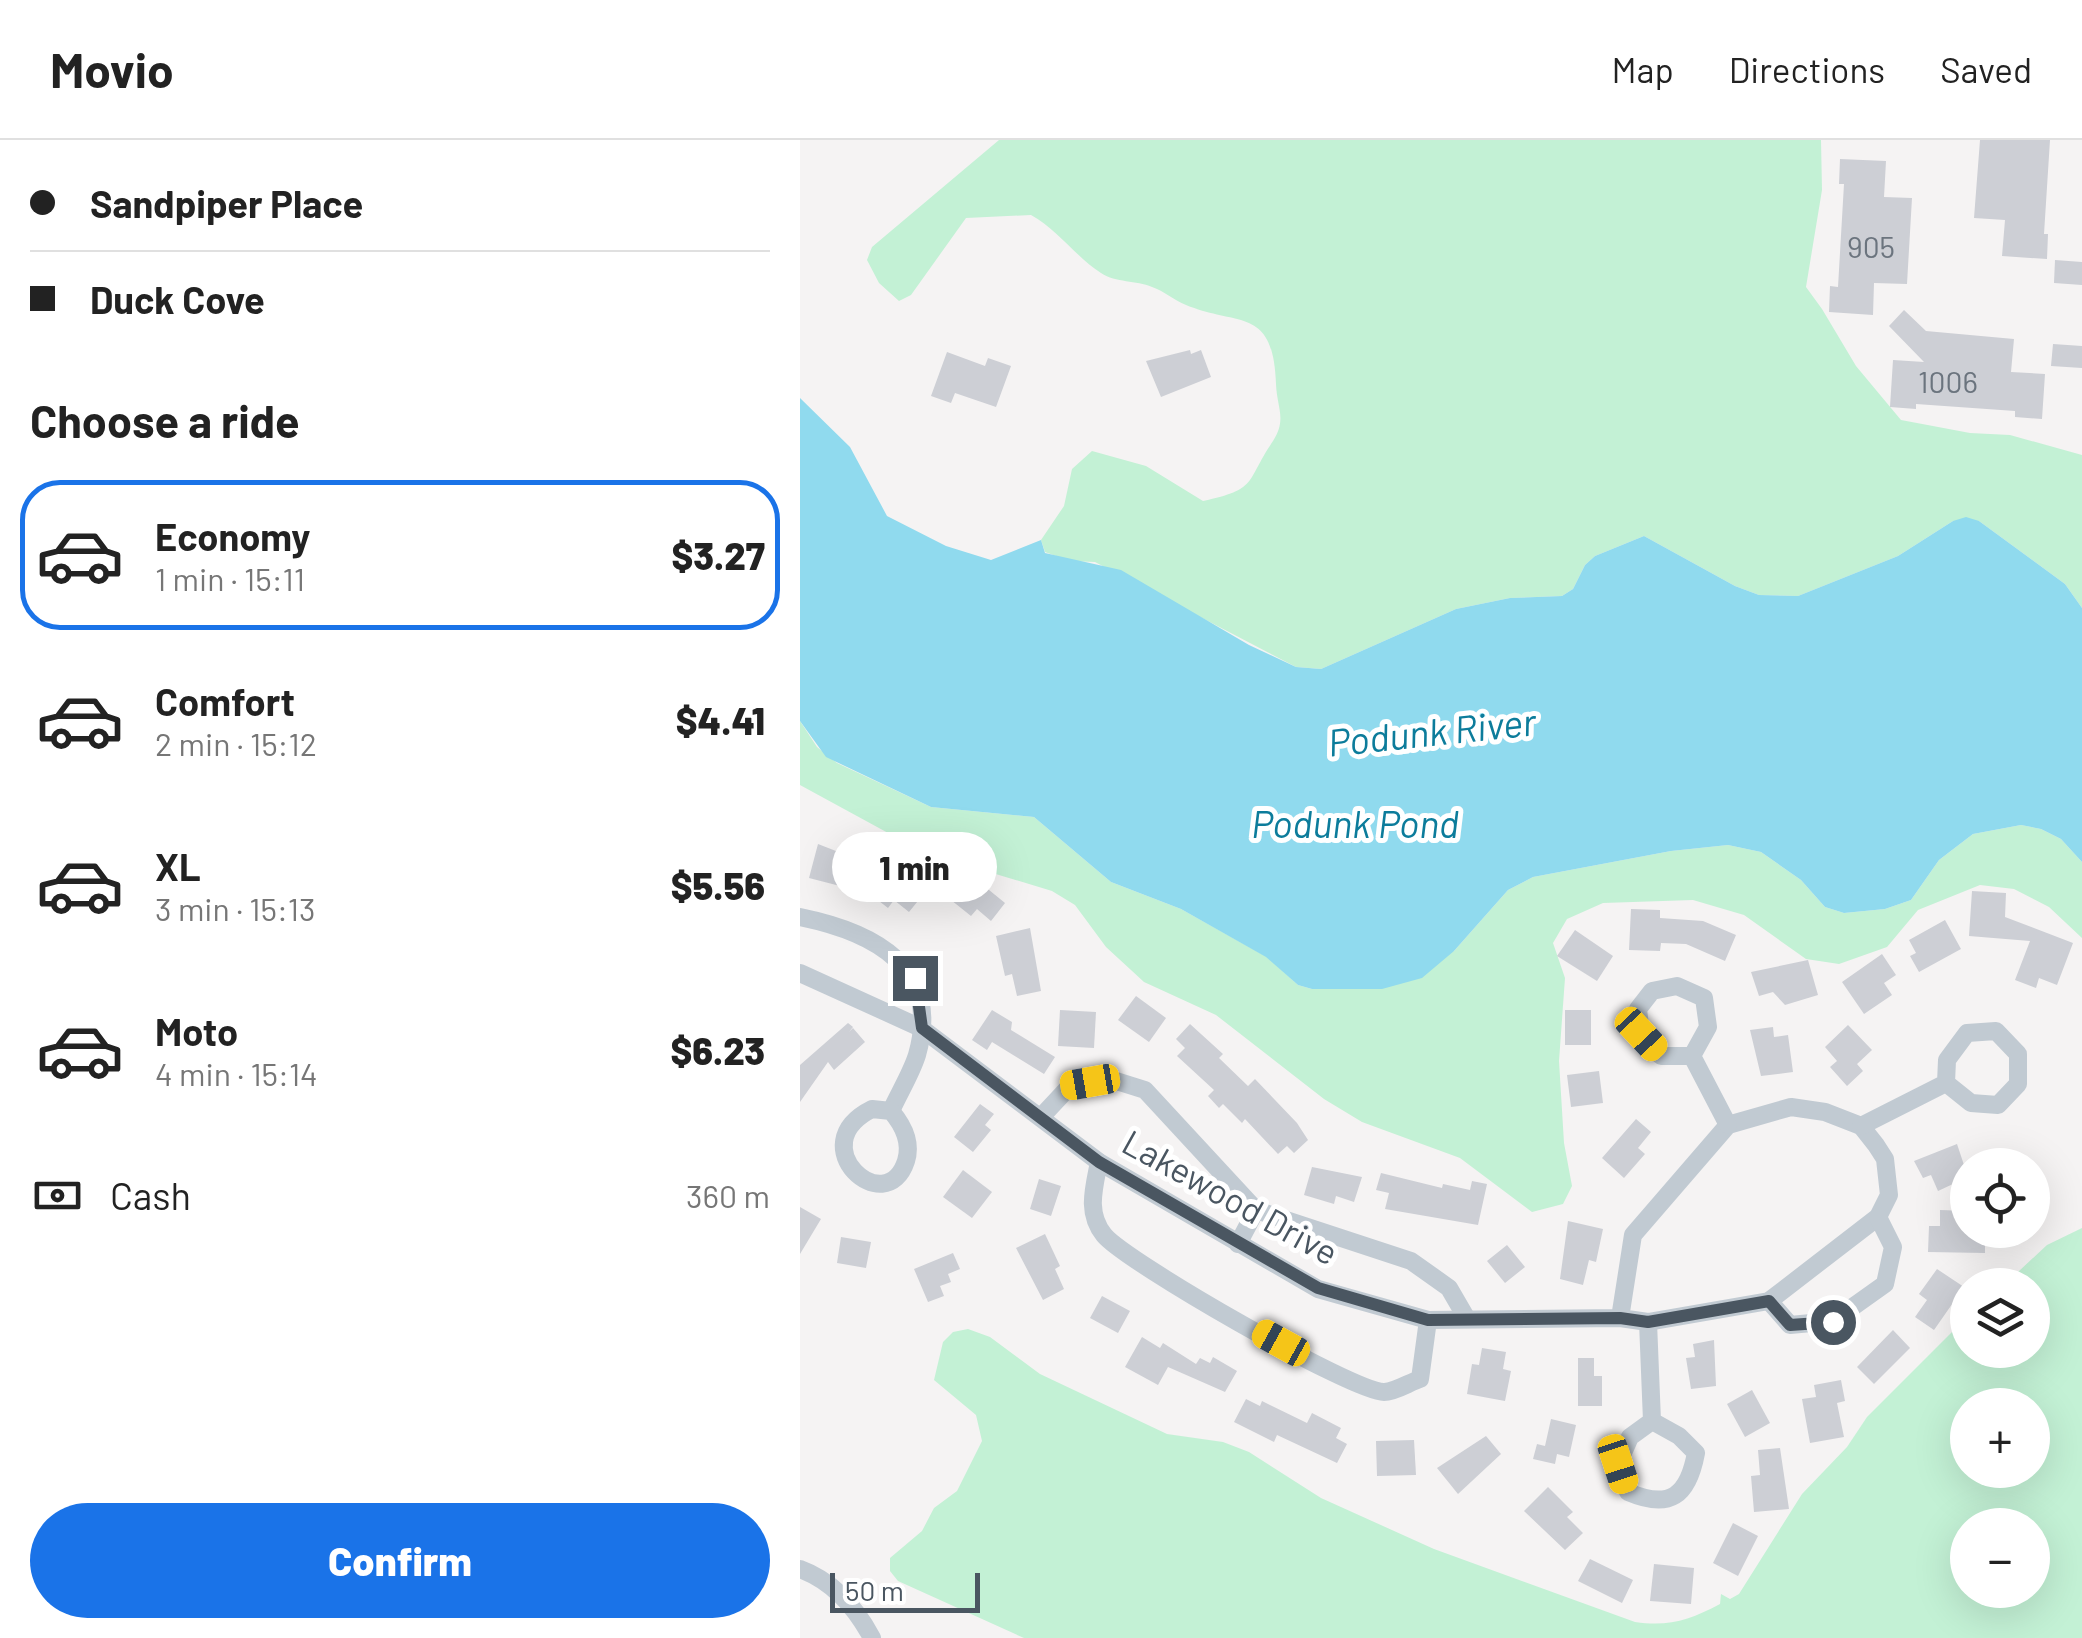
<!DOCTYPE html>
<meta charset="utf-8">
<style>
:root{--surface:#fff;--page:#f6f6f6;--text:#222;--muted:#767676;--line:#e0e0e0;--accent:#1a73e8}
body{margin:0;font-family:Barlow,sans-serif;background:var(--page);color:var(--text);height:100vh;display:flex;flex-direction:column;font-size:38px;white-space:nowrap}
*{box-sizing:border-box;margin:0}
p{font-size:32px;color:var(--muted)}
.icon{flex:none;width:55px;height:55px;fill:none;stroke:currentColor;stroke-width:2;stroke-linecap:round;stroke-linejoin:round}
.map{position:relative;flex:1;overflow:hidden}
.sheet{display:flex;flex-direction:column;background:var(--surface);width:800px}
.sheet>*{flex:none}
.guide{display:grid;align-content:center;height:220px;padding:0 30px;background:var(--surface)}
.controls{position:absolute;left:1150px;top:1008px;display:grid;gap:20px}
.controls a{display:grid;place-items:center;width:100px;height:100px;border-radius:50%;background:var(--surface);box-shadow:0 10px 40px #0002;font-size:50px}
.scale{position:absolute;left:30px;bottom:25px;width:150px;box-sizing:border-box;padding-left:10px;border:5px solid #4a5661;border-top:0;font-size:28px;line-height:35px;white-space:nowrap;color:#4a5661;-webkit-text-stroke:8px #fff;paint-order:stroke}
.end{position:absolute;width:45px;height:45px;margin:-22px;border:12px solid #4a5661;background:#fff;box-shadow:0 0 0 5px #fff}
.from{border-radius:50%}
.bubble{position:absolute;height:70px;border-radius:35px;background:var(--surface);box-shadow:0 10px 40px #0002;font-size:32px;font-weight:800;line-height:70px;text-align:center}
.car{position:absolute;width:30px;height:60px;margin:-30px -15px;border-radius:12px;box-shadow:0 0 8px 2px #0007;background:linear-gradient(#f5c518 24%,#345 0 40%,#f5c518 0 76%,#345 0 86%,#f5c518 0)}
.guide b{display:flex;align-items:center;gap:35px;height:95px;font-size:38px}
.guide b+b{border-top:2px solid var(--line)}
.guide i{width:25px;height:25px;background:var(--text)}
ul{padding:0;list-style:none}
li{display:flex;align-items:center;gap:30px;height:150px;margin:0 20px 15px;padding:0 10px;border:5px solid transparent;border-radius:40px}
li div{flex:1}
li b{display:block;font-size:38px}
li em{font-style:normal;font-weight:800}
li.active{border-color:var(--accent)}
li>.icon{width:90px;height:90px;stroke-width:1.5}
h2{padding:0 30px;font-size:45px;line-height:120px}
.pay{display:flex;align-items:center;gap:25px;height:110px;padding:0 30px;font-size:38px}
.pay p{margin-inline-start:auto}
.button{display:flex;gap:20px;margin-top:auto;padding:20px 30px}
.button a{flex:1;height:115px;border-radius:60px;background:var(--accent);color:#fff;font-size:40px;font-weight:800;line-height:115px;text-align:center}
header{display:flex;align-items:center;gap:60px;box-sizing:border-box;height:140px;padding:0 50px;background:var(--surface);border-bottom:2px solid var(--line)}
header strong{font-size:48px}
nav{display:flex;gap:55px;margin-inline-start:auto;font-size:35px}
main{display:flex;flex:1;min-height:0}
.map>svg:first-child{display:block}
.green{fill:#c3f1d5;fill-rule:evenodd}
.water{fill:#90daee}
.building{fill:#cdcfd5}
.lines{fill:none;stroke-linecap:round;stroke-linejoin:round}
.street{stroke:#c1cad2;stroke-width:18}
.route{stroke:#4a5661;stroke-width:12}
.labels{text-anchor:middle;stroke-width:10;stroke-linejoin:round;paint-order:stroke}
.number-label{font-size:30px;fill:#6b747e}
.street-label{font-size:35px;fill:#4a5661;stroke:#fff}
.water-label{font-size:38px;font-style:italic;fill:#0c7c9b;stroke:#fff}
</style>
<header>
<strong>Movio</strong>
<nav><a>Map</a><a>Directions</a><a>Saved</a></nav>
</header>
<main>
<section class="sheet">
<div class="guide">
<b><i class="from"></i>Sandpiper Place</b>
<b><i></i>Duck Cove</b>
</div>
<h2>Choose a ride</h2>
<ul>
<li class="active"><svg class="icon" aria-label="car" viewBox="0 0 24 24"><path d="M5 17H2v-5l4-1 3-4h7l3 4 3 1v5h-3M9 17h6M6 11h13"/><circle cx="7" cy="17" r="2"/><circle cx="17" cy="17" r="2"/></svg><div><b>Economy</b><p>1 min · 15:11</p></div><em>$3.27</em></li>
<li><svg class="icon" aria-label="car" viewBox="0 0 24 24"><path d="M5 17H2v-5l4-1 3-4h7l3 4 3 1v5h-3M9 17h6M6 11h13"/><circle cx="7" cy="17" r="2"/><circle cx="17" cy="17" r="2"/></svg><div><b>Comfort</b><p>2 min · 15:12</p></div><em>$4.41</em></li>
<li><svg class="icon" aria-label="car" viewBox="0 0 24 24"><path d="M5 17H2v-5l4-1 3-4h7l3 4 3 1v5h-3M9 17h6M6 11h13"/><circle cx="7" cy="17" r="2"/><circle cx="17" cy="17" r="2"/></svg><div><b>XL</b><p>3 min · 15:13</p></div><em>$5.56</em></li>
<li><svg class="icon" aria-label="car" viewBox="0 0 24 24"><path d="M5 17H2v-5l4-1 3-4h7l3 4 3 1v5h-3M9 17h6M6 11h13"/><circle cx="7" cy="17" r="2"/><circle cx="17" cy="17" r="2"/></svg><div><b>Moto</b><p>4 min · 15:14</p></div><em>$6.23</em></li>
</ul>
<div class="pay"><svg class="icon" aria-label="cash" viewBox="0 0 24 24"><path d="M3 7h18v10H3z"/><circle cx="12" cy="12" r="2"/></svg>Cash<p>360 m</p></div>
<div class="button"><a>Confirm</a></div>
</section>
<div class="map">
<svg width="1282" height="1498" viewBox="0 0 1282 1498">
<rect width="100%" height="100%" fill="#f5f3f3"/>
<!-- green -->
<g class="green">
<path d="M199,0H1021L1022,50L1006,147L1022,169L1056,226L1101,280L1170,293L1210,295L1282,315V468L1265,444L1179,381H1153L1098,416L998,456L959,455L935,446L844,396L795,416L785,425L773,449L762,456L710,458L656,469L521,529L496,527L295,422L270,421L245,412L241,400L264,366L272,329L292,311L346,326L403,361C459,349 445,342 473,301C487,279 477,268 476,244C473,166 440,187 386,165C374,160 364,151 352,147C336,140 316,143 301,133C276,117 257,89 231,75L166,78L111,155L99,161L79,143L67,120L72,107Z"/>
<path d="M0,581L17,607L37,623L131,667L234,677L311,742L381,769L467,817L498,845L512,849L654,811L708,750L733,737L871,711L928,705L961,712L1001,740L1025,767L1044,773L1085,769L1111,760L1139,720L1173,694L1221,685L1241,689L1261,699L1282,722V798L1249,767L1214,749L1180,745L1118,770L1087,807L1039,824L1006,819L944,775L893,760L803,763L767,779L753,803L765,838L759,921L764,1003L772,1046L763,1064L732,1072L660,1018L562,982L524,959L416,875L344,842L306,807L275,765L252,751L123,712L0,645Z"/>
<path d="M1282,1088V1498H224L98,1441L90,1431V1418L122,1391L134,1368L157,1351L182,1301L176,1275L134,1240L143,1202L153,1192L168,1189L190,1197L240,1234L367,1294L423,1302L449,1312L521,1358L634,1409L835,1482C869,1487 890,1480 920,1464L921,1454L930,1459L939,1454L1002,1354L1047,1307L1067,1277L1166,1178L1168,1210H1232V1145H1204L1247,1105ZM1232,1265V1330H1168V1265ZM1232,1385V1450H1168V1385Z"/>
</g>
<!-- water -->
<path class="water" d="M0,258L50,307L87,376L146,406L191,420L241,400L245,413L321,430L449,505L496,527L521,529L656,469L710,458L762,456L773,449L785,425L795,416L844,396L935,446L959,455L998,456L1098,416L1153,381L1166,377L1179,381L1265,444L1282,468V722L1261,699L1241,689L1221,685L1173,694L1139,720L1111,760L1085,769L1044,773L1025,767L1001,740L961,712L928,705L871,711L733,737L708,750L654,811L622,838L582,849H512L498,845L466,817L381,769L311,742L234,677L131,667L26,617L0,581Z"/>
<!-- building -->
<g class="building">
<path d="M1180,0H1250L1244,94H1248L1247,119L1202,116L1205,80L1174,78Z"/>
<path d="M1040,19L1086,21L1084,57L1112,58L1107,144L1074,143L1073,175L1029,172L1030,146L1038,147L1044,44H1039Z"/>
<path d="M1255,120L1282,122V145L1254,143Z"/>
<path d="M1104,170L1126,191L1214,199L1211,232L1245,234L1242,279L1215,277V271L1116,264V269L1090,267L1093,220L1124,222L1089,186Z"/>
<path d="M1253,204L1282,206V228L1251,226Z"/>
<path d="M390,210L391,214L401,210L411,237L361,257L346,221Z"/>
<path d="M147,212L185,226L188,218L211,226L196,267L155,253L151,263L131,256Z"/>
<path d="M18,704L59,720L53,744L41,741L40,746L9,738Z"/>
<path d="M114,717L138,736L109,772L94,760L88,768L70,754L87,733L92,738Z"/>
<path d="M167,732L205,763L191,781L177,769L171,776L146,756Z"/>
<path d="M1172,751L1206,753L1205,777L1273,803L1257,845L1239,838L1236,848L1215,840L1230,801L1169,796Z"/>
<path d="M831,769L860,770V778L903,781L936,795L925,821L886,804L861,803L860,811L829,810Z"/>
<path d="M1145,780L1161,809L1119,832L1110,816L1116,813L1109,800Z"/>
<path d="M230,788L241,851L217,856L212,834L205,836L196,796Z"/>
<path d="M775,790L813,816L797,841L757,816Z"/>
<path d="M1082,814L1096,835L1084,843L1092,855L1064,874L1042,842Z"/>
<path d="M1008,820L1018,855L985,865L973,852L959,856L951,832Z"/>
<path d="M336,856L366,878L349,902L318,880Z"/>
<path d="M192,870L212,882L211,890L255,917L244,934L192,902L187,910L172,900Z"/>
<path d="M260,870L296,872L294,908L258,906Z"/>
<rect x="765" y="870" width="26" height="35"/>
<path d="M48,883L53,887L49,892L53,888L65,902L34,930L28,922L0,962V925Z"/>
<path d="M390,884L423,914L419,918L448,946L455,939L497,983L508,1000L494,1013L487,1006L478,1014L445,979L442,983L423,964L419,968L408,956L414,950L377,916L385,908L376,899Z"/>
<path d="M1048,885L1072,910L1057,924L1063,931L1047,946L1030,927L1037,921L1025,907Z"/>
<path d="M973,887L974,897L988,895L993,932L961,936L950,890Z"/>
<path d="M799,931L803,963L771,967L767,935Z"/>
<path d="M180,964L194,974L185,985L191,990L173,1012L154,997Z"/>
<path d="M836,979L851,992L838,1008L845,1014L824,1038L802,1018Z"/>
<path d="M1157,1004L1168,1037L1138,1051L1131,1035L1123,1038L1114,1021Z"/>
<path d="M512,1027L562,1037L554,1062L536,1056L534,1064L504,1055Z"/>
<path d="M163,1030L192,1052L172,1078L143,1057Z"/>
<path d="M581,1033L642,1048L643,1044L670,1050L672,1041L687,1044L678,1085L585,1069L589,1053L576,1050Z"/>
<path d="M239,1039L261,1046L251,1076L230,1069Z"/>
<path d="M0,1067L21,1079L0,1114Z"/>
<path d="M1140,1070L1168,1071V1090H1185V1113L1128,1112L1129,1086H1140Z"/>
<path d="M768,1081L803,1089L796,1122L789,1120L783,1145L760,1139Z"/>
<path d="M245,1094L260,1126L255,1129L264,1149L243,1160L216,1108Z"/>
<path d="M41,1097L71,1102L66,1128L37,1123Z"/>
<path d="M707,1105L725,1127L705,1143L687,1121Z"/>
<path d="M153,1113L160,1129L148,1134L151,1142L140,1146L144,1156L128,1162L114,1129Z"/>
<path d="M1137,1129L1164,1147L1134,1190L1115,1177L1127,1160L1119,1154Z"/>
<path d="M302,1156L330,1171L318,1193L290,1178Z"/>
<path d="M1093,1190L1110,1208L1074,1244L1057,1227Z"/>
<path d="M342,1197L360,1208L363,1203L396,1224L400,1218L410,1223L413,1217L437,1231L425,1252L368,1227L358,1245L325,1227Z"/>
<path d="M914,1200L916,1246L891,1249L886,1218L895,1217L893,1204Z"/>
<path d="M682,1208L706,1212L703,1229L711,1231L705,1261L667,1254L672,1224L679,1225Z"/>
<path d="M778,1218H794V1236H802V1266H778Z"/>
<path d="M1041,1240L1045,1261L1037,1263L1044,1297L1010,1303L1002,1259L1016,1257L1014,1245Z"/>
<path d="M952,1250L970,1283L945,1297L927,1264Z"/>
<path d="M446,1259L460,1266L462,1261L507,1283L512,1273L541,1288L536,1298L547,1304L537,1323L477,1295L474,1302L434,1282Z"/>
<path d="M751,1279L776,1285L769,1317L757,1314L755,1324L733,1319L737,1304L745,1306Z"/>
<path d="M686,1296L701,1314L658,1354L637,1328Z"/>
<path d="M614,1300L616,1335L577,1336L576,1301Z"/>
<path d="M980,1308L989,1369L954,1372L951,1336L960,1335L958,1310Z"/>
<path d="M748,1347L773,1372L767,1377L783,1393L765,1410L724,1371Z"/>
<path d="M933,1383L958,1396L938,1436L913,1423Z"/>
<path d="M790,1419L833,1440L822,1463L778,1441Z"/>
<path d="M854,1424L894,1428L891,1464L850,1461Z"/>
</g>
<g class="lines">
<!-- street -->
<g class="street">
<path d="M0,777C74,792 142,827 117,915C111,934 99,953 91,971"/>
<path d="M0,833L121,888L299,1022L518,1149L628,1180L820,1178L848,1182L969,1161L1078,1077L1089,1055L1085,1019L1076,1005L1061,986L1025,972L991,967L928,985L833,1095L820,1178"/>
<path d="M892,916H861L841,894L838,869L852,851L877,846L904,858L908,887L892,916L928,985"/>
<path d="M72,969L91,971C103,985 112,1002 106,1021C86,1082 0,1005 72,969Z"/>
<path d="M242,976L270,946L310,939L345,950L456,1070L611,1121L649,1148L667,1179"/>
<path d="M1061,986L1146,943L1171,963L1198,965L1218,944V914L1196,891L1167,893L1147,920L1146,943"/>
<path d="M299,1022C294,1048 286,1073 304,1095C326,1122 553,1252 584,1252C595,1252 610,1242 620,1239L628,1180"/>
<path d="M438,1104L456,1070"/>
<path d="M969,1161L990,1185L1033,1181L1085,1144L1093,1107L1078,1077"/>
<path d="M848,1182L852,1281L830,1297L818,1324L828,1352C870,1370 888,1356 896,1313L879,1296L852,1281"/>
<path d="M0,1429C33,1441 56,1468 72,1498"/>
</g>
</g>
<g class="lines">
<!-- route -->
<path class="route" d="M115,838L122,888L299,1022L518,1148L628,1180L820,1178L848,1182L969,1161L990,1185L1033,1182"/>
</g>
<g class="labels">
<!-- number labels -->
<g class="number-label">
<text x="1071" y="118">905</text>
<text x="1148" y="253">1006</text>
</g>
<!-- street labels -->
<g class="street-label">
<text transform="translate(430 1058) rotate(29)" y="12">Lakewood Drive</text>
</g>
<!-- water labels -->
<g class="water-label">
<text transform="translate(632 593) rotate(-6)" y="13">Podunk River</text>
<text x="555" y="698">Podunk Pond</text>
</g>
</g>
</svg>
<div class="controls">
<a><svg class="icon" aria-label="locate" viewBox="0 0 24 24"><circle cx="12" cy="12" r="6"/><path d="M12 2v4M12 18v4M2 12h4M18 12h4"/></svg></a>
<a><svg class="icon" aria-label="layers" viewBox="0 0 24 24"><path d="M12 4l9 5-9 5-9-5zM3 14l9 5 9-5"/></svg></a>
<a>+</a>
<a>−</a>
</div>
<div class="scale">50 m</div>
<i class="end from" style="left:1033px;top:1182px"></i>
<i class="end" style="left:115px;top:838px"></i>
<div class="bubble" style="left:32px;top:692px;width:165px">1 min</div>
<i class="car" style="left:841px;top:894px;rotate:137deg"></i>
<i class="car" style="left:290px;top:942px;rotate:260deg"></i>
<i class="car" style="left:481px;top:1203px;rotate:299deg"></i>
<i class="car" style="left:818px;top:1324px;rotate:162deg"></i>
</div>
</main>
